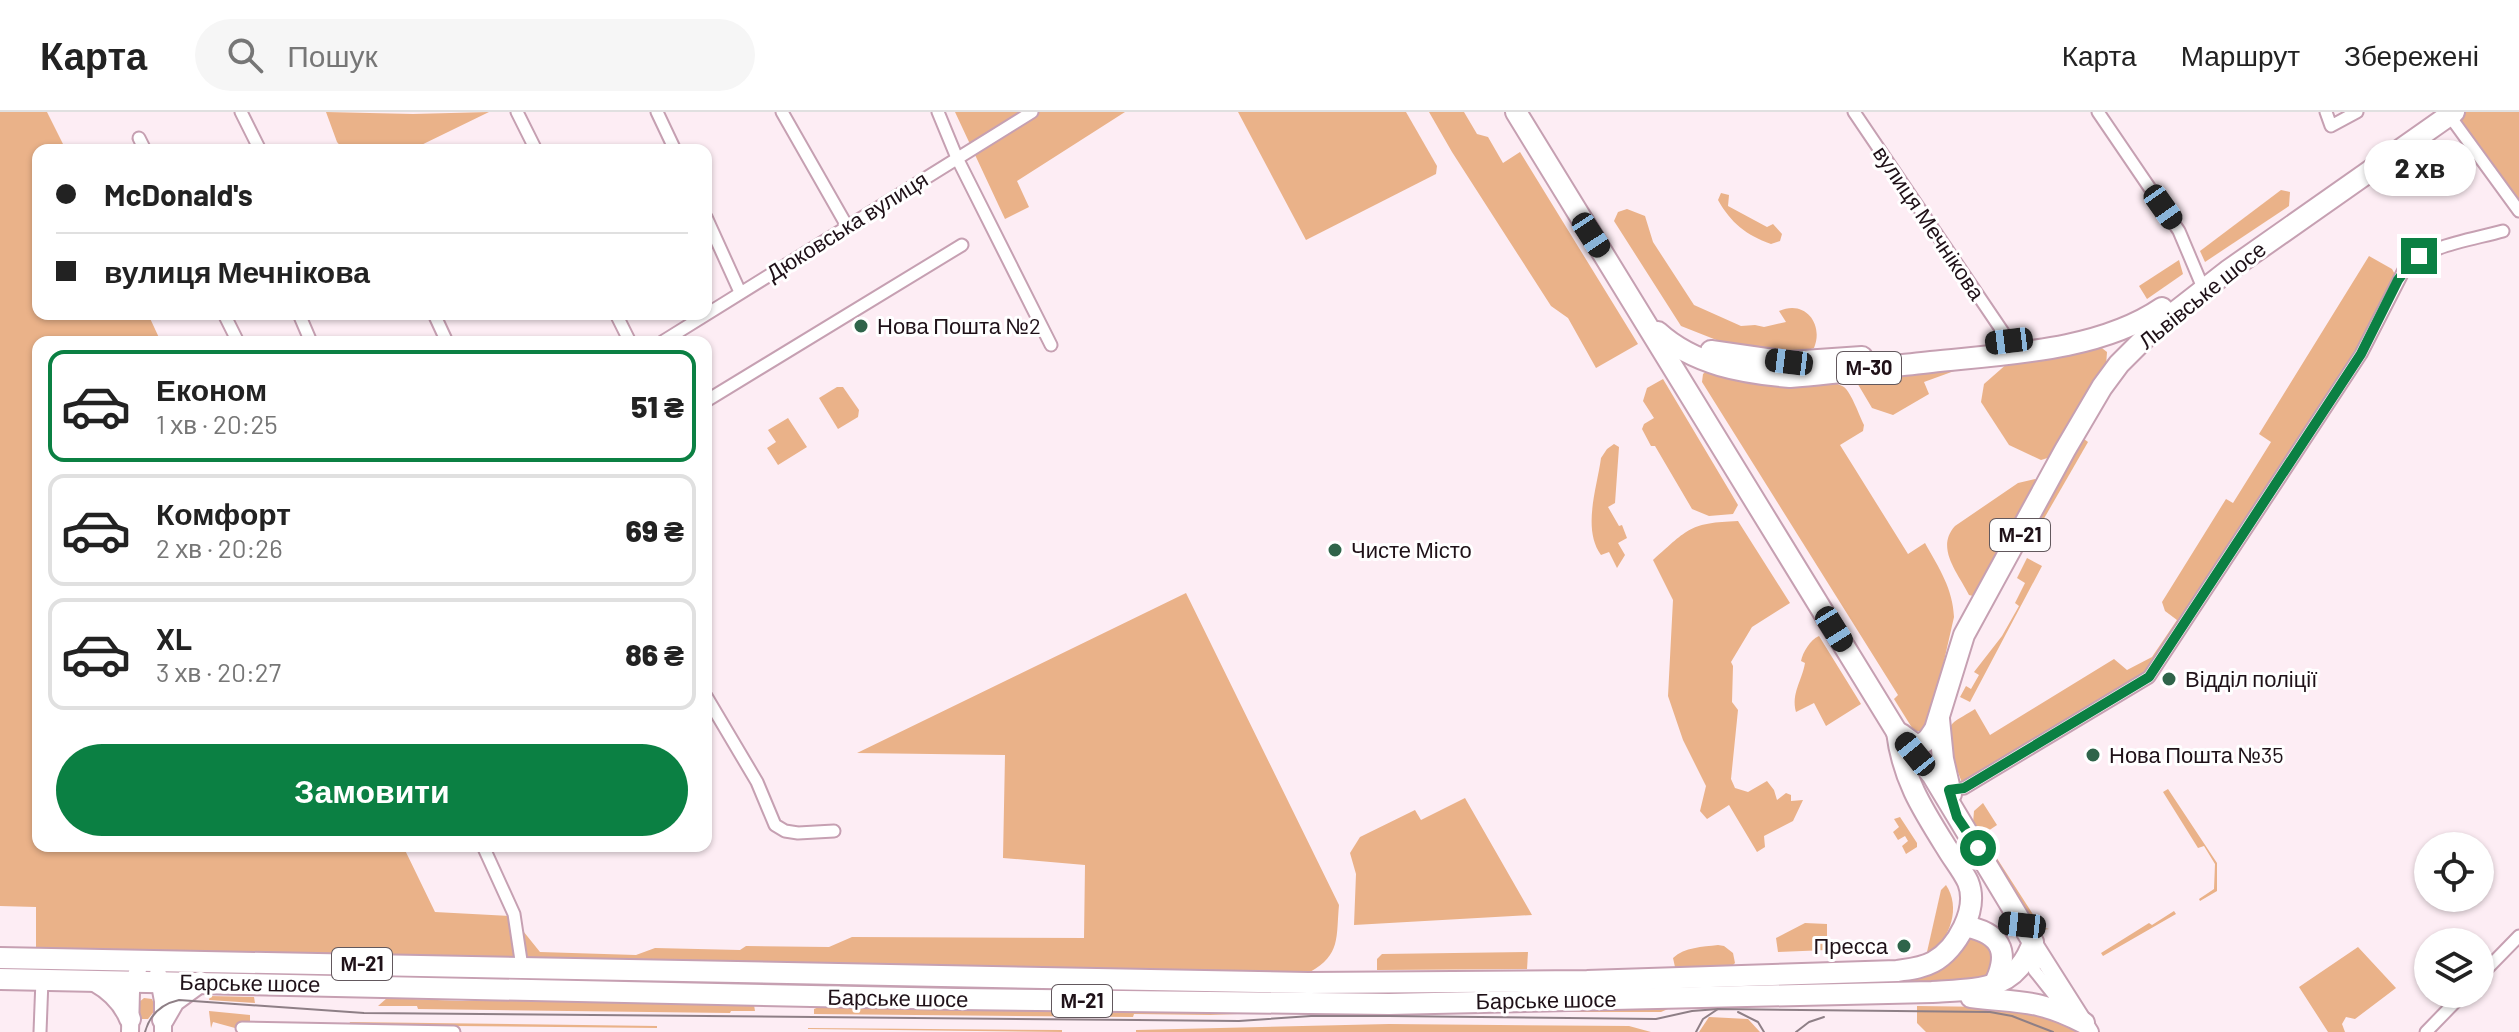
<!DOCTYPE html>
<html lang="uk">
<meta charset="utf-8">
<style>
:root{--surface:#fff;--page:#f6f6f6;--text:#222;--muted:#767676;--line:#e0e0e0;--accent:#0b8043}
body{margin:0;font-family:Barlow,sans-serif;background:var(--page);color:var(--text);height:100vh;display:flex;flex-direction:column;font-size:30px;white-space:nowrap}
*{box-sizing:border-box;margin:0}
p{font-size:26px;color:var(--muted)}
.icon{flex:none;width:44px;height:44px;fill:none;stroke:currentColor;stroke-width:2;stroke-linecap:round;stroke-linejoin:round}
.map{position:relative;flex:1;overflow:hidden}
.sheet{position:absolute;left:32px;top:224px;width:680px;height:516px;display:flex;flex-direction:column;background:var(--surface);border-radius:16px;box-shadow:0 2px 6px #0004}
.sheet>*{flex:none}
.guide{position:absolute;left:32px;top:32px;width:680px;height:176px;border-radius:16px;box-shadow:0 2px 6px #0004;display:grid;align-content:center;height:176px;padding:0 24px;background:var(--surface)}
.fabs{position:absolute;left:2414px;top:720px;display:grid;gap:16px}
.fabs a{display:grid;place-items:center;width:80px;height:80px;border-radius:50%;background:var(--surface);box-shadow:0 2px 6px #0004;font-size:40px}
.end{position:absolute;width:36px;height:36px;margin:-18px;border:10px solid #0b8043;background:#fff;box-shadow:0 0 0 4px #fff}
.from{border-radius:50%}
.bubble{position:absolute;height:56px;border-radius:28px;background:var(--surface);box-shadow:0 2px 6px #0004;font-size:26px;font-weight:800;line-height:56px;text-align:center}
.car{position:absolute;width:24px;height:48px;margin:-24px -12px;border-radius:10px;box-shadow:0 0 6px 2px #0007;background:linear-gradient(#222 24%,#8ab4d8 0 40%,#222 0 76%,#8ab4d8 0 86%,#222 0)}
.guide b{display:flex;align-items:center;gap:28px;height:76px;font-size:30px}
.guide b+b{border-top:2px solid var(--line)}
.guide i{width:20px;height:20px;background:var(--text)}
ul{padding:14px 0 0;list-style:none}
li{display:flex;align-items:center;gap:24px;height:112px;margin:0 16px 12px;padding:0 8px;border:4px solid var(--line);border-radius:16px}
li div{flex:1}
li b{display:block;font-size:30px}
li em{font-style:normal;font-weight:800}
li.on{border-color:var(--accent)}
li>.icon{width:72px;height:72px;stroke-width:1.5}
.cta{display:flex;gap:16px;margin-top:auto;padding:16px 24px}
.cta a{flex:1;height:92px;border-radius:48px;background:var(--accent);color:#fff;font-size:32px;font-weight:800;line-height:92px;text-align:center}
header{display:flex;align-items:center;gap:48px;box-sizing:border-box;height:112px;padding:0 40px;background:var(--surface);border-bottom:2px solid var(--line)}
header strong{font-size:38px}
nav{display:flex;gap:44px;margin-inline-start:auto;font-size:28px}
.search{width:560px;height:72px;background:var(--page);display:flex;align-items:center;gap:20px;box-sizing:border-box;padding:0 28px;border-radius:44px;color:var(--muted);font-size:30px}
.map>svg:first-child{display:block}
.green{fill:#eab289}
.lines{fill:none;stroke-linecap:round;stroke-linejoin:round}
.street-casing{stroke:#c6a0b2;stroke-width:15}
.secondary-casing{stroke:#c6a0b2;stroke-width:20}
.primary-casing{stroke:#c6a0b2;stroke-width:20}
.highway-casing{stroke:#c6a0b2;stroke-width:24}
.street{stroke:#fff;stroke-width:11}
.secondary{stroke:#fff;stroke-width:16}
.primary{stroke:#fff;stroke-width:16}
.highway{stroke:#fff;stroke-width:20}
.tram{stroke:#8e7f86;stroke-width:2}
.route{stroke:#0b8043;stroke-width:10}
.poi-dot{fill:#2f644a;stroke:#fff;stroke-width:3}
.labels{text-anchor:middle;stroke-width:6;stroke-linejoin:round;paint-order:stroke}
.shield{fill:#fff;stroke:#62585d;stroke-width:2}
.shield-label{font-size:20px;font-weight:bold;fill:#1f1118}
.street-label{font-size:22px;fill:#1f1118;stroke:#fff}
.poi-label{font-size:22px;fill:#1f1118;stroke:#fff;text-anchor:start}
</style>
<header>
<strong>Карта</strong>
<div class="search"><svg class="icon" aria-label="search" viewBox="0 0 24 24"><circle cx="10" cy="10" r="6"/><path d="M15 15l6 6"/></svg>Пошук</div>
<nav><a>Карта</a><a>Маршрут</a><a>Збережені</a></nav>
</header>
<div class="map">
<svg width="2519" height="920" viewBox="0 0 2519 920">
<rect width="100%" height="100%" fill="#fdedf4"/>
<!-- green -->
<g class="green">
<path d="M0,0H47L66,38H38V202H148L161,230H38V734H403L435,800L511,804L540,840L636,843L655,836L740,838L746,834L829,835L852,825L1084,826L1085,753L1003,746L1005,643L857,641L1186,481L1339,793C1336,825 1341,843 1310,860L36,838V795L0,794Z"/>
<path d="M326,0L413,2L489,0L411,38H344L337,30Z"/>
<path d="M955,0H1125L1017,69L1029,95L1005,107Z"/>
<path d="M1238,0H1406L1437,54L1436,62L1306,128Z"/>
<path d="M1429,0H1464L1477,22L1488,25L1503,51L1520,40L1638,232L1596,256L1568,206L1551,194L1452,40Z"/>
<path d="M2464,0H2519V99L2452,8Z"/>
<path d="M2281,78L2290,80L2289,94L2205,150L2200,139Z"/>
<path d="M1721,81L1729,83L1728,94L1767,115L1773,112L1782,122L1780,129L1771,132C1746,123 1731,111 1718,88Z"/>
<path d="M1627,97L1645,104L1653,130L1694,193L1741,214L1755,213L1764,215L1786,210L1779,199C1805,187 1824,212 1814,236L1798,241L1754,236L1719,229L1681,214L1614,109L1618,100Z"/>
<path d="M2369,144L2392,157L2398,168L2361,242L2149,565L1964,676C1959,662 1942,624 1952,612C1958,606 1968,602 1975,597L1990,623L2114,547L2127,558L2152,545L2177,508L2165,499L2162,490L2226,387L2233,391L2271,330L2259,322Z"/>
<path d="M2179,148L2183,162L2147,187L2139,174Z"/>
<path d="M2098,233L2107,240L2106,254L2054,344L2041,348L2009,333L1981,290L1984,272L2009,250Z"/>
<path d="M1968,254L1924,270L1929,282L1893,303L1872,296L1856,269L1857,265Z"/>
<path d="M1710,256C1736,259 1828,264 1844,275C1851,280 1860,305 1864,313L1863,319L1840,333L1908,442L1925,431C1939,456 1953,477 1954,505L1931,606L1922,619H1914L1894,587L1898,583L1702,270L1703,262Z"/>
<path d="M1663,267L1738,393L1733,402L1709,404L1692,397L1655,334H1651L1642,317L1644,312L1654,306L1643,289L1647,276Z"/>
<path d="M837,275H843L859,298L858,305L838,317L819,286Z"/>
<path d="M788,306L807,335L778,353L767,336L776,330L768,318Z"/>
<path d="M2084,327L2088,330L2042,410L2039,407Z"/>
<path d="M1614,332L1619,335L1615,391L1608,395L1619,414L1622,413L1627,426L1618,431L1625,443L1617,456L1609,440L1601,443C1582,417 1597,376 1601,346L1607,337Z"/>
<path d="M2035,367L2041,371L1973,484L1969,483C1958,461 1935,436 1955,414L2018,371Z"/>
<path d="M1738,409L1790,491L1752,515L1731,550L1733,554L1732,590L1738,598L1731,667L1735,676L1748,680L1767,669L1774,678L1777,688L1786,681L1791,683V689L1803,688L1793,709L1764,724L1765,735L1757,740L1729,693L1707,707L1700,699L1706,674L1683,628L1668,584L1673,488L1653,448C1689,416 1690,411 1738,409Z"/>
<path d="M2027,446L2042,454L1970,590L1960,585L1966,574L1971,577L1979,563L1974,560L2002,524L2019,494L2015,491L2025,471L2017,466Z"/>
<path d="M1819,524L1861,592L1826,614L1814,591L1796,600C1791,581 1802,569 1805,551L1801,549C1803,540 1810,528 1819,524Z"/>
<path d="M2168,677L2217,751V779L2200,789L2199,787L2214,777L2215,752L2204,734L2198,736L2163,680Z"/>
<path d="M1465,686L1532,803L1354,813L1356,762L1350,741L1360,725L1415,698L1421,708Z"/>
<path d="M1983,691L1997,713L1982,723L2041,815L2049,817L2038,818L1973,711L1974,699Z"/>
<path d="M1900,705L1917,731V735L1906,742L1902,734L1908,729L1905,724L1898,728L1893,720L1899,715L1894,707Z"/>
<path d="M1946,773C1961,796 1950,824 1932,841L1927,840L1941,778Z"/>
<path d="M2174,799L2176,802L2103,844L2101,841L2149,811L2152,813Z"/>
<path d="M1805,811L1827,812V838L1778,840L1776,826Z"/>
<path d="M1964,822L1990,832L1993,847L1987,867L1899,874L1898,866Z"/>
<path d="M1718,833L1724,834L1733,841L1735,851L1731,855L1679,858L1675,855L1673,846C1685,835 1702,835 1718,833Z"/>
<path d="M2358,835L2396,876L2355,907L2346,905L2342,912L2345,920H2328L2299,875Z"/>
<path d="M1528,840L1527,857L1377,858V847L1382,842Z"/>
<path d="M200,858L776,871V874L200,862Z"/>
<path d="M210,884L254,885L255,891L209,888Z"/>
<path d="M571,885L727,888L754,893L755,899H731L730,901L418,897L417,894H378L387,886L462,889Z"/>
<path d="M144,886L152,887L156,897L148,907H137L138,891Z"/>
<path d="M829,891L1315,899L1210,903L1134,902L1133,905L814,902V897Z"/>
<path d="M1992,892L2067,910L2076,920H1926L1917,911V894L1991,895Z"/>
<path d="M1665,894L1668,897L1661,900H1394Z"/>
<path d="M209,899L250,903V912H241L235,916L213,910L211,916Z"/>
<path d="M1709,905L1748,907L1760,920H1699Z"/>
<path d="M350,910L657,914V916L349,913Z"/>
<path d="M1389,912L1629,914L1651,920H1136V918Z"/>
<path d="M808,916L1062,918V920L808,917Z"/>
</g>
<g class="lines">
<!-- street casing -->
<g class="street-casing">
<g id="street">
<path d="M241,0L260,38"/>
<path d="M517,0L536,38"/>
<path d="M657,0L675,38"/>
<path d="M782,0L847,114"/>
<path d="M938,0L957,46L1051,233"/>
<path d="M1854,0L2009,229"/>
<path d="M2098,0L2179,119L2201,171"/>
<path d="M2326,0L2331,14L2357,0"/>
<path d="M2449,3L2519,99"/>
<path d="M139,26L145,38"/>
<path d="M706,105L740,180"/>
<path d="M224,202L238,230"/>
<path d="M299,202L311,230"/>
<path d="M434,202L447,230"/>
<path d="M616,202L630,230"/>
<path d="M662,230L1032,0"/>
<path d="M706,289L962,133"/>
<path d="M706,584L757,670L775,713L785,719L798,721L834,719"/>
<path d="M1949,678L1964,676L2149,565L2361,242L2404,158C2426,133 2471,128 2503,119"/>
<path d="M483,734L514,802L522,855"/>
<path d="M2042,843L2035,851L2034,858L2065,897"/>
<path d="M2480,864L2519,824"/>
<path d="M242,916L454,920"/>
<path d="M40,920L42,868"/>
<path d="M2426,920L2463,882"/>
</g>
</g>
<!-- secondary casing -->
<g class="secondary-casing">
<g id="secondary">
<path d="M158,862L163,889V920"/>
<path d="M130,920L131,879L141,848"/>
</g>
</g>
<!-- primary casing -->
<g class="primary-casing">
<path id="primary" d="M2033,830L2090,920"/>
</g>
<!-- highway casing -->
<g class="highway-casing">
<g id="highway">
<path d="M1516,0L1903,630"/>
<path d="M1658,220C1694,253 1744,261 1790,265C1837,261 1884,255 1931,250C2006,242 2099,239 2162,196"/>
<path d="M1711,239L1789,250L1862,245"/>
<path d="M1939,607L1943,647L1951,682"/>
<path d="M1901,622L1916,633C1926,632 1930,625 1935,617L1964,523L2065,338L2102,275L2119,252L2156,215L2229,158L2454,0"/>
<path d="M1969,815C2004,823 2009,843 1994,873"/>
<path d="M0,846L1308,871L1587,869L1897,859C1910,857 1922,856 1933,850C1957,837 1979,797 1968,770C1963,759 1954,748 1948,738C1923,698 1903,668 1897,620"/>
<path d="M0,867L958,887L1389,892L1932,880C1977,877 2016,880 2033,830L1933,664L1897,620"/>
<path d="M95,869C111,878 123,889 130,907"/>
<path d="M1971,885C2020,891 2038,887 2084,911"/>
<path d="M163,908L174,889L200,870"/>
</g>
</g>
<!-- street -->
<use href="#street" class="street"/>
<!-- secondary -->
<use href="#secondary" class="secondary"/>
<!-- primary -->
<use href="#primary" class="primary"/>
<!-- highway -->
<use href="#highway" class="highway"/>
<!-- tram -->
<g class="tram">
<path d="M1738,900L1758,910L1764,920"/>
<path d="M145,920C150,902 161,892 179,888L364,901L1137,908L1239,909L1311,904H1389L1656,907L1692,899L1718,897L1990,900L2012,904L2053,920"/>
<path d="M1696,920L1703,907L1718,897"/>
<path d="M1796,920L1809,910L1824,905"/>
</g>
</g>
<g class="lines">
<!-- route -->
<path class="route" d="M1978,736L1957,705L1949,678L1964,676L2149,565L2361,242L2398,168L2409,153L2419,144"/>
</g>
<!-- markers -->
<g class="poi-dot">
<circle cx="861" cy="214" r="8"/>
<circle cx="1335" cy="438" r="8"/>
<circle cx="2169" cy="567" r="8"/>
<circle cx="2093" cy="643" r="8"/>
<circle cx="1904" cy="834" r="8"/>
</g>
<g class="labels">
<!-- shield labels -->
<g class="shield">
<rect x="1837" y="240" width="64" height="32" rx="6"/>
<rect x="1990" y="407" width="60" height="32" rx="6"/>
<rect x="332" y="836" width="60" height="32" rx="6"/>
<rect x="1052" y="873" width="60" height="32" rx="6"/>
</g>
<g class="shield-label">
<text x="1869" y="263">М-30</text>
<text x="2020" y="430">М-21</text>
<text x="362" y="859">М-21</text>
<text x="1082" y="896">М-21</text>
</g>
<!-- street labels -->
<g class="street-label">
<text transform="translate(1929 111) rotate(56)" y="8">вулиця Мечнікова</text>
<text transform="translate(847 114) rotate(-32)" y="8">Дюковська вулиця</text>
<text transform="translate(2202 183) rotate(-39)" y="8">Львівське шосе</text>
<text transform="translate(250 871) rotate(1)" y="8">Барське шосе</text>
<text transform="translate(898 886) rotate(1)" y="8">Барське шосе</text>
<text transform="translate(1546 888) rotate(-1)" y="8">Барське шосе</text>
</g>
<!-- poi labels -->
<g class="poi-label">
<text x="877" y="222">Нова Пошта №2</text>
<text x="1351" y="446">Чисте Місто</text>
<text x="2185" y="575">Відділ поліції</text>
<text x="2109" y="651">Нова Пошта №35</text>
<text x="1888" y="842" text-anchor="end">Пресса</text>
</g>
</g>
</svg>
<div class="fabs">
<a><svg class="icon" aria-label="locate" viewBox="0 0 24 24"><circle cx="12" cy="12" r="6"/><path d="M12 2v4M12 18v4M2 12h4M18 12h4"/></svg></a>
<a><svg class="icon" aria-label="layers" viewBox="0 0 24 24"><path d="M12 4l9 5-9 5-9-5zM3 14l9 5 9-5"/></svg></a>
</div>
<i class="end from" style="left:1978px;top:736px"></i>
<i class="end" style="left:2419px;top:144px"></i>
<div class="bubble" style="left:2364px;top:28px;width:112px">2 хв</div>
<i class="car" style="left:2163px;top:95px;rotate:145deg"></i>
<i class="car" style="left:1591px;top:123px;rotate:147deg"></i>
<i class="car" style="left:2009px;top:229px;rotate:263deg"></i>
<i class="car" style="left:1789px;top:250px;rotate:277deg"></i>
<i class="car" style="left:1834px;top:517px;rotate:148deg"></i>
<i class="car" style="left:1915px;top:642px;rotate:321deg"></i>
<i class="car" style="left:2022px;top:813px;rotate:276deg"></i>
<div class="guide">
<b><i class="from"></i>McDonald's</b>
<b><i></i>вулиця Мечнікова</b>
</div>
<section class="sheet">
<ul>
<li class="on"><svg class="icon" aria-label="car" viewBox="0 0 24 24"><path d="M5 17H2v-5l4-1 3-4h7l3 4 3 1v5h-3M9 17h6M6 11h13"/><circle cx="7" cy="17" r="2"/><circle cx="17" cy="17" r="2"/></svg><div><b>Економ</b><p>1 хв · 20:25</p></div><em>51 ₴</em></li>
<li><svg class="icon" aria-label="car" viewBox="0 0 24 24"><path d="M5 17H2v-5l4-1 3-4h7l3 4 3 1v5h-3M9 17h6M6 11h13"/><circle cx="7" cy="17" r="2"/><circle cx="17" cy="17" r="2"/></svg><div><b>Комфорт</b><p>2 хв · 20:26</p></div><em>69 ₴</em></li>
<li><svg class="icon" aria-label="car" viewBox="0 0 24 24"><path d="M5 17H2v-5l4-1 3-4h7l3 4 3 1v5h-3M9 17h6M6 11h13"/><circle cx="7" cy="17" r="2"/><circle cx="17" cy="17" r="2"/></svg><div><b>XL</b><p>3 хв · 20:27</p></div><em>86 ₴</em></li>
</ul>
<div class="cta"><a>Замовити</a></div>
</section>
</div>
